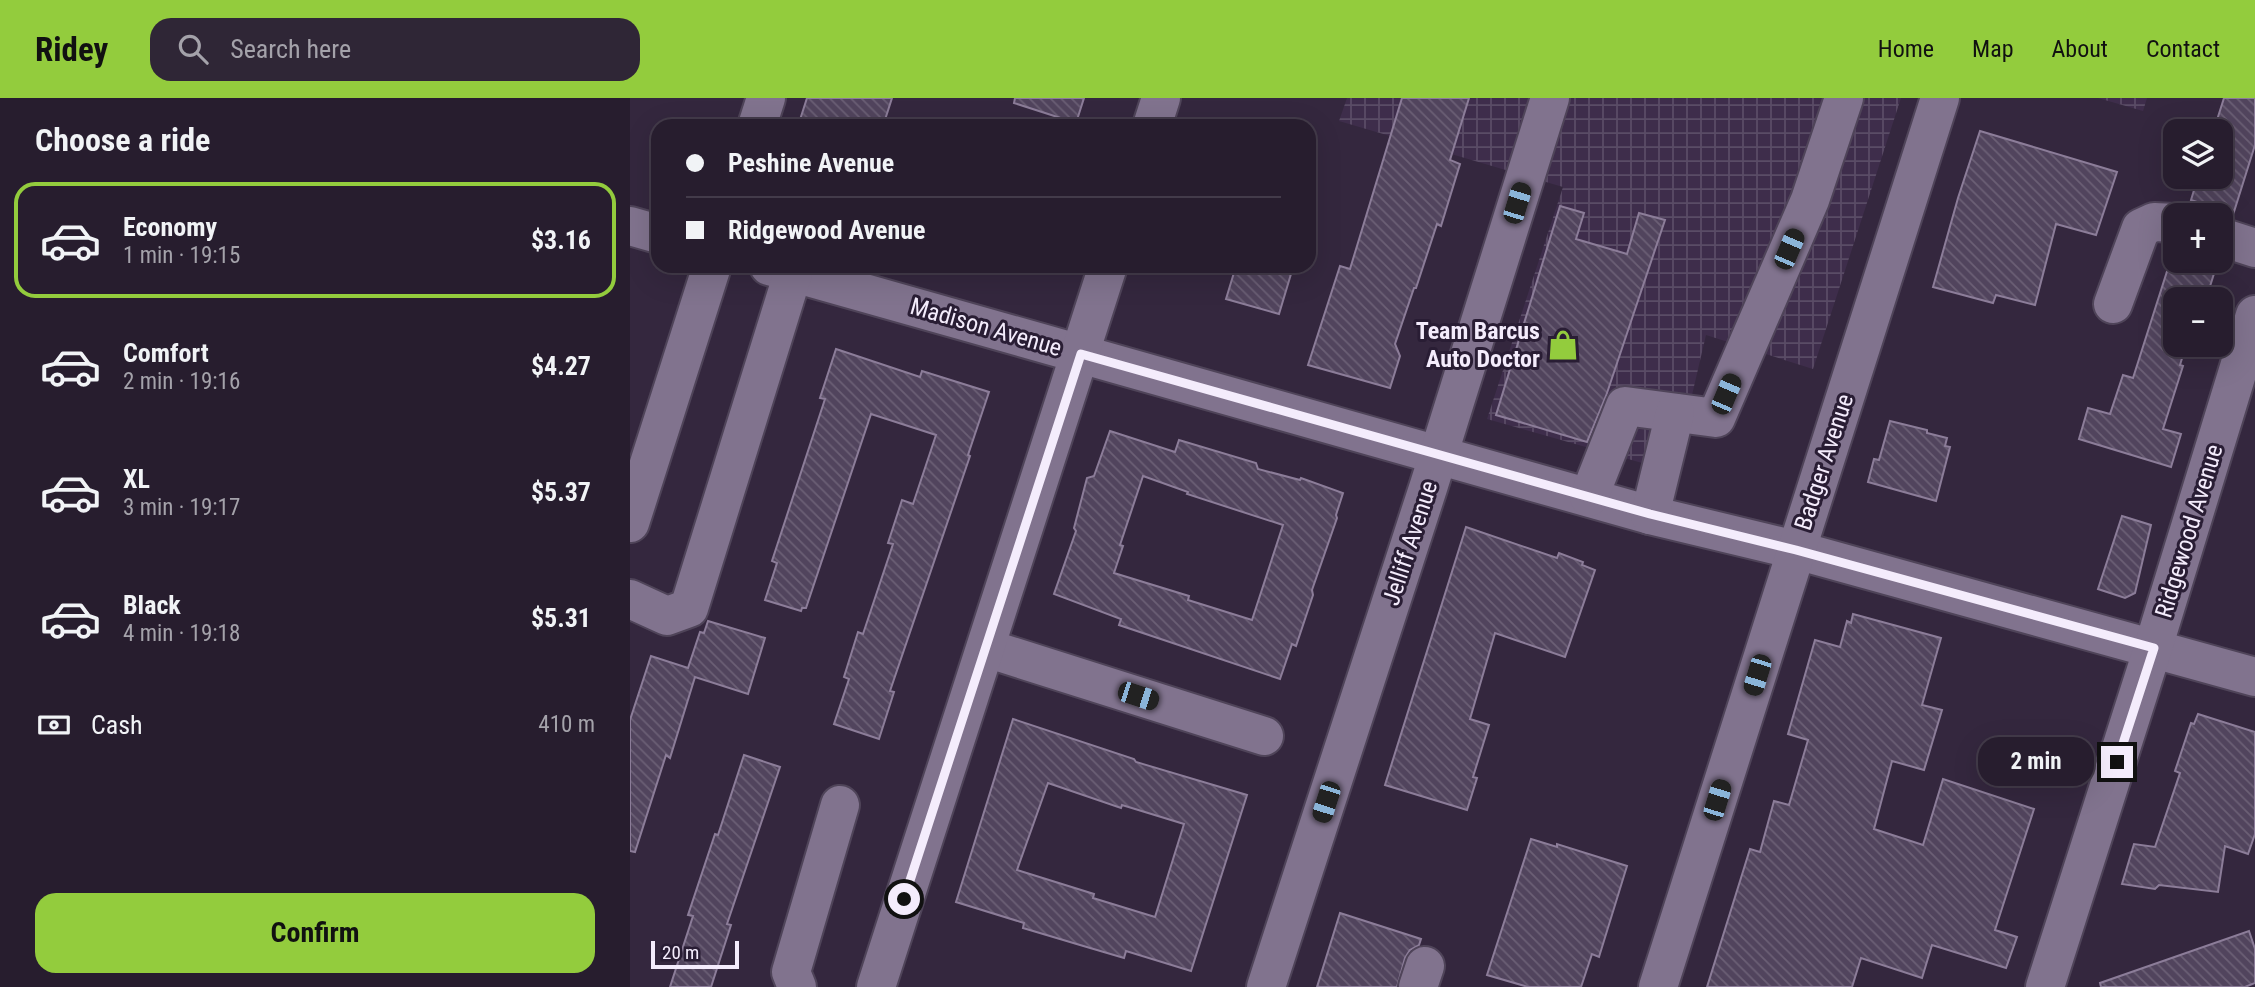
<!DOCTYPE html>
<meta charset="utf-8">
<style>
:root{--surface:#271d2e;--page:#2f2636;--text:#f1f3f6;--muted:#a4a2aa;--line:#433b4a;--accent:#93cc3d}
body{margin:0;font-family:"Roboto Condensed",sans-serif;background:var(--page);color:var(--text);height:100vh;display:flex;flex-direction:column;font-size:26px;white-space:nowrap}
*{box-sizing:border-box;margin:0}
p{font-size:23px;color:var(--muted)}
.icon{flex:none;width:38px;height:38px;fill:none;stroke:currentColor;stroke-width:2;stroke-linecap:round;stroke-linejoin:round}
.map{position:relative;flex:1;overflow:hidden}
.sheet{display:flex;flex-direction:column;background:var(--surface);width:630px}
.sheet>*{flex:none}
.banner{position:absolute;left:21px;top:21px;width:665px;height:154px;border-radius:21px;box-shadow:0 7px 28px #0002,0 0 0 2px var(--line);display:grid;align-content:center;height:154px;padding:0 35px;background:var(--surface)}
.buttons{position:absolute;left:1533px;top:21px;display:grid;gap:14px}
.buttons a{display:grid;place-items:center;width:70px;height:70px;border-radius:14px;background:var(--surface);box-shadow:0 7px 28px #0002,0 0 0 2px var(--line);font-size:35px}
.scale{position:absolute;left:21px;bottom:18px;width:88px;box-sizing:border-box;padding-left:7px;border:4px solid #f4ecfc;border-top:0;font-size:19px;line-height:24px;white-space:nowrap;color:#f4ecfc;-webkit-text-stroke:5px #291d34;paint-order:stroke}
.end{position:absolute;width:32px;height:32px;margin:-16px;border:9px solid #f4ecfc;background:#111;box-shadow:0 0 0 4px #111}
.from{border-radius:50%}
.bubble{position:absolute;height:49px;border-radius:21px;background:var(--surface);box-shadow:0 7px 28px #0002,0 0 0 2px var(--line);font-size:23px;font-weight:700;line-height:49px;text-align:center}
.car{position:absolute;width:21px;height:42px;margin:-21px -10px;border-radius:9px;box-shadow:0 0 5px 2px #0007;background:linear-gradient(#222 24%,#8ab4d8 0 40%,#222 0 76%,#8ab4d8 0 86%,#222 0)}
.banner b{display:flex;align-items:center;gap:24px;height:66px;font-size:26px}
.banner b+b{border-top:2px solid var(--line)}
.banner i{width:18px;height:18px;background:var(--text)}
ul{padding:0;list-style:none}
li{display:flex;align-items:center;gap:21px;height:116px;margin:0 14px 10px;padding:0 21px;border:4px solid transparent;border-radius:21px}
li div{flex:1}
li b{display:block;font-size:26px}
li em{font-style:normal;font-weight:700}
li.selected{border-color:var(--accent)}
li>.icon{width:63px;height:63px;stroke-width:1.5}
h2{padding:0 35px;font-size:32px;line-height:84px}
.pay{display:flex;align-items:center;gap:18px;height:77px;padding:0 35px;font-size:26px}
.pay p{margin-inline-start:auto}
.primary-button{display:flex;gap:14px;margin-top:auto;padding:14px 35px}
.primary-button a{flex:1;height:80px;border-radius:21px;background:var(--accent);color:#111;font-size:28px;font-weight:700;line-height:80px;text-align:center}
header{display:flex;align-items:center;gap:42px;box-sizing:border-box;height:98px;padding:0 35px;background:var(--accent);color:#111}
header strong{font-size:33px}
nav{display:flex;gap:38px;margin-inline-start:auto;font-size:24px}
.search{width:490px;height:63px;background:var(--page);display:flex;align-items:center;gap:18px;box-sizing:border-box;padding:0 24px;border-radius:21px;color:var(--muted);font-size:26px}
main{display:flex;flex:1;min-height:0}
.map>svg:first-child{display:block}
.industrial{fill:url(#industrial-grid)}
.building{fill:url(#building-back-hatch);stroke:#8c7d99;stroke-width:2;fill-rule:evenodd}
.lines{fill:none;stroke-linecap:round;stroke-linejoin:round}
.minor-casing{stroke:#4f4459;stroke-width:42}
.minor{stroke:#81738e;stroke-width:38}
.route{stroke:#f4ecfc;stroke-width:9}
.labels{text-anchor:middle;stroke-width:6;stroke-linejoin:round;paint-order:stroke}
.street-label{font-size:24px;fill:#f4ecfc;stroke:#291d34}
.poi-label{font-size:24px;font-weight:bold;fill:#f4ecfc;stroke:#291d34;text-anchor:end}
</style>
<header>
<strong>Ridey</strong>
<div class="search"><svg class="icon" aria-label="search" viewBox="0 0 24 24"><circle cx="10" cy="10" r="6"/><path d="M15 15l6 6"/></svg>Search here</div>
<nav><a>Home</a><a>Map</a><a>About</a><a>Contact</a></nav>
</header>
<main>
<section class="sheet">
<h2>Choose a ride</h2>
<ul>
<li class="selected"><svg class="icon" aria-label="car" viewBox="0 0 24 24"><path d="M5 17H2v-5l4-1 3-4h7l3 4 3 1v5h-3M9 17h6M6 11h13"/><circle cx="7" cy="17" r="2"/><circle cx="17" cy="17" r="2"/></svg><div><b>Economy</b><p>1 min · 19:15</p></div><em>$3.16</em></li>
<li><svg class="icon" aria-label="car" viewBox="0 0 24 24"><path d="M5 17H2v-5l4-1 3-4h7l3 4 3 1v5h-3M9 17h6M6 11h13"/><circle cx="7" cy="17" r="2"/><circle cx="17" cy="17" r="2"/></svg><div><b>Comfort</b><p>2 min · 19:16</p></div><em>$4.27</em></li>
<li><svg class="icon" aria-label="car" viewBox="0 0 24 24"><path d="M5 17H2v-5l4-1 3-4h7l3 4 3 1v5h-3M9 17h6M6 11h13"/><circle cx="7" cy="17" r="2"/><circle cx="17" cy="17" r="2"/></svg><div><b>XL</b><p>3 min · 19:17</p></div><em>$5.37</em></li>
<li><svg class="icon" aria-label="car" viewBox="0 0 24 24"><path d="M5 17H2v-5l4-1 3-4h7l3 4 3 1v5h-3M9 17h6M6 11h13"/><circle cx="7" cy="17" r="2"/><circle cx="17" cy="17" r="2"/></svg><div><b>Black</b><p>4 min · 19:18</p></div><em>$5.31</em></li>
</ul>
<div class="pay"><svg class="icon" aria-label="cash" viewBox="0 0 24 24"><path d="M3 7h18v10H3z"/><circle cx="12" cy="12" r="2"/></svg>Cash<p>410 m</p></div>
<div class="primary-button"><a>Confirm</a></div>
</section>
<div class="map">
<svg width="1625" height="889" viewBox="0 0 1625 889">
<defs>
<pattern id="industrial-grid" width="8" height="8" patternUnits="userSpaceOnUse" patternTransform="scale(1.75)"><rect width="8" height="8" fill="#3e2d4b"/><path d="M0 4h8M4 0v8" fill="none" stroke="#5a4c66"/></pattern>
<pattern id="building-back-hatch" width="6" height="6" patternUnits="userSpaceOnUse" patternTransform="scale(1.75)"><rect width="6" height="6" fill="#51445d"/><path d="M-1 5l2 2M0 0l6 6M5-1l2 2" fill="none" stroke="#6b5f75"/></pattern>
</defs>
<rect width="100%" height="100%" fill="#34273e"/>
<!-- industrial -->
<g class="industrial">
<path d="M717,0H1271L1183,271L1076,237L1044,374L857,321L933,89L709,23Z"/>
<path d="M1468,0H1517L1513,13Z"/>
</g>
<!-- building -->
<g class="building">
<path d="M177,0H262L253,28H168Z"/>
<path d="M385,0H454L446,25L384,5Z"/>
<path d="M772,0H839L820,62L830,66L811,128L807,126L786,190H784L765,246L770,258L760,290L678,267L710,168L720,171Z"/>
<path d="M1594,0H1625V47L1602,120L1591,118V112L1561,102L1568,79H1591V23L1587,22Z"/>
<path d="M1350,33L1487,74L1466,137L1426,126L1405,207L1366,197L1363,205L1303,189L1328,100Z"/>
<path d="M930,108L954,115L946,141L997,156L1009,115L1035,122L976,298L957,344L866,317Z"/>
<path d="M1588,163L1576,201H1545V247H1556L1550,267L1553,268L1533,331L1551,336L1541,369L1449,341L1458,310L1480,316L1493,277L1503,280L1540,164Z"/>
<path d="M606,168H629L661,176L649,216L596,201Z"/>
<path d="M206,251L290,279L292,273L359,294L338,357L340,358L260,593L264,594L249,641L204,626L219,581L214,579L228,534L233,536L263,446L258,445L272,402L283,406L306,337L241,316L176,510H172L171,513L135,502L147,465L142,463L195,301L190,300Z"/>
<path d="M1260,323L1297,332V335L1317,340L1315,348L1320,349L1306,403L1238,384L1244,361L1249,362Z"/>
<path d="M480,333L545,354L549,342L626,365L628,371L670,382L671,380L713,395L706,417L707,420L682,492L683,497L666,548L662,546L650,581L489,527L491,521L424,496L446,433L444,430L457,380L464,378ZM513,378L558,394L557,396L653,427L622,522L558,502L559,498L484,475L493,448L490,447Z"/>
<path d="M1492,418L1521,427L1505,495L1495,500L1468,491Z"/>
<path d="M836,429L927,460L929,455L953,464L952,467L965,472L935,559L865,535L840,621L859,627L843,679L847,680L837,712L755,687Z"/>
<path d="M1223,516L1311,540L1292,607L1312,612L1294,672L1262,663L1244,731L1293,747L1313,681L1404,711L1365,832L1387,839L1376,870L1302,847L1292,880L1231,860L1222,889H1077L1120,751L1130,754L1144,703L1159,707L1178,642L1158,636L1185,542L1210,549L1217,523L1221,525Z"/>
<path d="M78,523L135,540L118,596L65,579L40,660L36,657L5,754L0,753V622L21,558L58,570L70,534L74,535Z"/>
<path d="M1568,616L1625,634V736L1618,756L1595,748L1588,794L1529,787L1525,791L1492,786L1504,746L1525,749L1550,675L1545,673L1561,625L1564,626Z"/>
<path d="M383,621L504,661L506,664L617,697L561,873L496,853L494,860L450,847L393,830L394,825L326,804ZM418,685L491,710L492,707L554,726L525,819L463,800L464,796L387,772Z"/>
<path d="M114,657L150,669L97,826L101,827L81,889H40L63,818L58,817L85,736L88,737Z"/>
<path d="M901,741L927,749V746L997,768L969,859L962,856L951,889H898L857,877Z"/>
<path d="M710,815L791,841L789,847L780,852L775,860L767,889H687Z"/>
<path d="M1619,833L1625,851V885L1615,889H1471L1470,885Z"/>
</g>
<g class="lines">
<!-- minor casing -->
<g class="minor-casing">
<g id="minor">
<path d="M127,28L136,0"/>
<path d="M522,28L531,0"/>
<path d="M0,128L28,136"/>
<path d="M1591,139L1625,150"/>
<path d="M139,168L1020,417L1166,452L1625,579"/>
<path d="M1483,206L1511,130L1524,124L1545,125"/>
<path d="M959,399L995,308L1086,320L1180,102L1214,0"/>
<path d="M1020,417L1045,315"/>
<path d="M0,425L82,168"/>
<path d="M0,501L37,518L59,510L163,175"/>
<path d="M356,550L634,638"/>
<path d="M167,889L161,874L210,707"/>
<path d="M246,889L478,168"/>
<path d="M636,889L799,387L920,0"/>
<path d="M788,889L795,868"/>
<path d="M1028,889L1310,0"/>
<path d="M1415,889L1523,550L1625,217"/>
</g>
</g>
<!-- minor -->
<use href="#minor" class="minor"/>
</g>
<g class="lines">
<!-- route -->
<path class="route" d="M274,801L451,256L1020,416L1166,452L1524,550L1487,664"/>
</g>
<!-- icons -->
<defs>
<g id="shop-bare" transform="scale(2.415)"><path d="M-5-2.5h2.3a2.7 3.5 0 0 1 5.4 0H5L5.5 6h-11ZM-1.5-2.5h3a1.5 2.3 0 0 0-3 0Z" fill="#93cc3d" stroke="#291d34" stroke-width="2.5" paint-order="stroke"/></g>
</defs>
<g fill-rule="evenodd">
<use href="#shop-bare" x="933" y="247"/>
</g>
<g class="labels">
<!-- street labels -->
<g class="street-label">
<text transform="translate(356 229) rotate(16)" y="8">Madison Avenue</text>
<text transform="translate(1194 364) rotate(-72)" y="8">Badger Avenue</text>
<text transform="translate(1559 433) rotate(-73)" y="8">Ridgewood Avenue</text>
<text transform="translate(780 445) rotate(-72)" y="8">Jelliff Avenue</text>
</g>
<!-- poi labels -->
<g class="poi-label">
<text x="910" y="241">Team Barcus<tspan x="910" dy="28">Auto Doctor</tspan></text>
</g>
</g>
</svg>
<div class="buttons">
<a><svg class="icon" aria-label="layers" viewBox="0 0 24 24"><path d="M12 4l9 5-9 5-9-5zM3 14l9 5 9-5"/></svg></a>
<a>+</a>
<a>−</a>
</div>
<div class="scale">20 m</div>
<i class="end from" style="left:274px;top:801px"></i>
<i class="end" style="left:1487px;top:664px"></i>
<div class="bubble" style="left:1348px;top:639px;width:116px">2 min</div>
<i class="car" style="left:887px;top:105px;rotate:17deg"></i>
<i class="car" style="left:1159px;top:151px;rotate:23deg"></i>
<i class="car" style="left:1096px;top:296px;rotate:23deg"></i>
<i class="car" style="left:1127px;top:577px;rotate:197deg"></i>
<i class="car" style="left:508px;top:598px;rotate:108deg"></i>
<i class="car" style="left:1087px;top:702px;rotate:17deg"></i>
<i class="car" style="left:696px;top:704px;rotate:198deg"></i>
<div class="banner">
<b><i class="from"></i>Peshine Avenue</b>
<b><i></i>Ridgewood Avenue</b>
</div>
</div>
</main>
